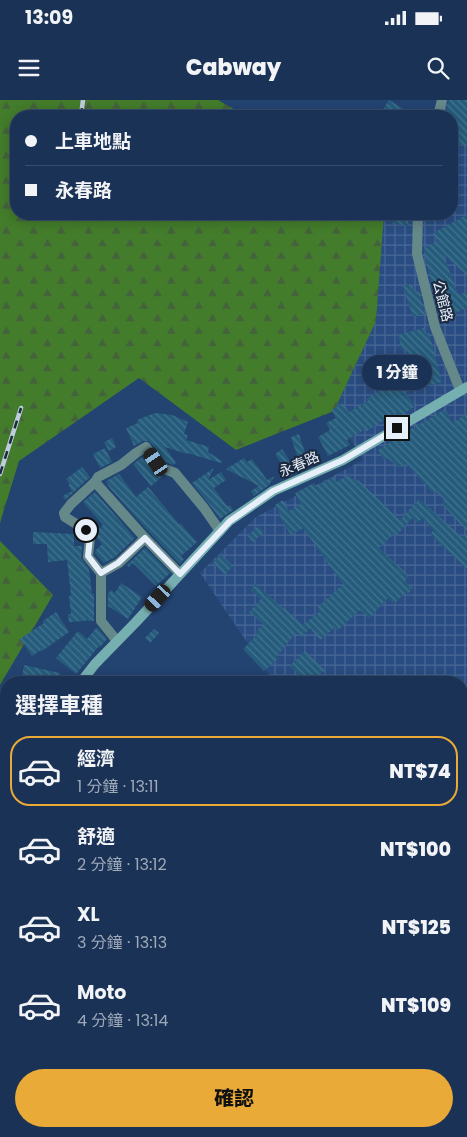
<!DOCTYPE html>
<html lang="zh-TW">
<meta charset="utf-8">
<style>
:root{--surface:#1a3255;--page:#273e5f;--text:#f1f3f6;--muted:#9faab9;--line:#384d6c;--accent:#eaaa38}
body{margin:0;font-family:Poppins,"Noto Sans TC",sans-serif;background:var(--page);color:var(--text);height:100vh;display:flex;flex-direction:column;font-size:19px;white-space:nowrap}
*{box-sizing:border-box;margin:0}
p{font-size:16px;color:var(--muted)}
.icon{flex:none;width:28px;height:28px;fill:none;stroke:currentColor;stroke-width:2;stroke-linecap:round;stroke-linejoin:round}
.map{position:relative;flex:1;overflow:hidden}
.panel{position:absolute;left:0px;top:576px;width:468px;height:461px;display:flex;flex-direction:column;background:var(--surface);border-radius:20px 20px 0 0;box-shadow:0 2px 12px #0003,0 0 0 1px var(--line)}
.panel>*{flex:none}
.guide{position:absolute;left:10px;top:10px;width:448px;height:110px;border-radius:20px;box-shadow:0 2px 12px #0003,0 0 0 1px var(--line);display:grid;align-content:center;height:110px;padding:0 15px;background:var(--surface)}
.end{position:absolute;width:22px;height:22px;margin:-11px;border:6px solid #e7effa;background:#111;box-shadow:0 0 0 2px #111}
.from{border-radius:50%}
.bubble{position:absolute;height:35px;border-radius:18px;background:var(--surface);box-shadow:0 2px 12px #0003,0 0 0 1px var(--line);font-size:16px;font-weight:800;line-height:35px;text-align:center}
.car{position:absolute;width:15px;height:30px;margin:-15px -8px;border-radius:6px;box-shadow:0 0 4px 1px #0007;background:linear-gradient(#222 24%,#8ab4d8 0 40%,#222 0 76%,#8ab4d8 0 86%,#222 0)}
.guide b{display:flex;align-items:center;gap:18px;height:48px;font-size:19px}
.guide b+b{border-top:1px solid var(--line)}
.guide i{width:12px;height:12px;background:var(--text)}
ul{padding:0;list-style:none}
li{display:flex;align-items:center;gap:15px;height:70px;margin:0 10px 8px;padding:0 5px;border:2px solid transparent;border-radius:20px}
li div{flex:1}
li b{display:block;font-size:19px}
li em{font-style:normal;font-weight:800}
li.current{border-color:var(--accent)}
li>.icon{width:45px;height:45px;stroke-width:1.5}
h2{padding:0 15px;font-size:22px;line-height:60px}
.cta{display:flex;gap:10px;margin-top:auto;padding:10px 15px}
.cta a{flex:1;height:58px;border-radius:30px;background:var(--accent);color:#111;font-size:20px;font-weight:800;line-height:58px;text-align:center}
.status{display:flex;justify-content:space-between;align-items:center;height:35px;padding:0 25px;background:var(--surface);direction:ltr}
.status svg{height:14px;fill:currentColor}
header{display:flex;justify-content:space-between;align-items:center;height:65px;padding:0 15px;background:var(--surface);font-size:22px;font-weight:800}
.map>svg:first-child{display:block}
.industrial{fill:url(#industrial-grid)}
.forest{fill:url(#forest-firs)}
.building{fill:url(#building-back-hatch)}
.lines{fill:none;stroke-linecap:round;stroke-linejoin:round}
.street{stroke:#658889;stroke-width:10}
.secondary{stroke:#76afb0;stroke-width:10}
.primary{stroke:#81cccd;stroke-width:12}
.rail-casing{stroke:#bfccde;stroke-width:4.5}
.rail{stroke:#1c2a3f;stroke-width:2.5;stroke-dasharray:8;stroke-linecap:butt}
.route{stroke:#e7effa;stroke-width:6}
.labels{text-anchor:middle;stroke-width:4.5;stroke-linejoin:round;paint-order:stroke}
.street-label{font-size:14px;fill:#e7effa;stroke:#1c2a3f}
</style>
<div class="status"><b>13:09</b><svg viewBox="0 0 49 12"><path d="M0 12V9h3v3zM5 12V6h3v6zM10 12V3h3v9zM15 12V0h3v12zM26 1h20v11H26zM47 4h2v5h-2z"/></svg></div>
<header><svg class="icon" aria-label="menu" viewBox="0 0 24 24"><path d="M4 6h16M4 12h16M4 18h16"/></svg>Cabway<svg class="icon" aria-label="search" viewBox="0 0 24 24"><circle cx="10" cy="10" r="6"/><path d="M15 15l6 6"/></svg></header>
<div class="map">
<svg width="467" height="1037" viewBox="0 0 467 1037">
<defs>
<pattern id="industrial-grid" width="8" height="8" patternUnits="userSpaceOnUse" patternTransform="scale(1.25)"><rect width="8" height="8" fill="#294d82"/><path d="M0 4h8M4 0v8" fill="none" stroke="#486795"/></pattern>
<pattern id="forest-firs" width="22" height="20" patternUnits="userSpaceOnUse" patternTransform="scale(1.25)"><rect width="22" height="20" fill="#437c2b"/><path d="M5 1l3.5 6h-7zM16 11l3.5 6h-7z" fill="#44623b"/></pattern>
<pattern id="building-back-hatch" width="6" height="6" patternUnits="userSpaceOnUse" patternTransform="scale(1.25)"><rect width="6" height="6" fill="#255c7c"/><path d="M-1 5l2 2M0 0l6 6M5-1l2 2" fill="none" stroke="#457490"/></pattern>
</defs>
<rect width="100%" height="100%" fill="#234371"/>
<!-- industrial -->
<path class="industrial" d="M439,0H467V600L461,607V582H274L200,473L256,417L363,360L334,311L376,221L384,114H451V16H432Z"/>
<!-- forest -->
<g class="forest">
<path d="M0,0H218L246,16H16V114H384L376,221L334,311L236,350L139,278L19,361L0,423Z"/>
<path d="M0,441L53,495L0,585Z"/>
</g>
<!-- building -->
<g class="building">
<path d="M389,0L415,16H379Z"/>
<path d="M449,0H467V46L451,44V16H445Z"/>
<path d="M395,114H407L406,115L409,116L408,126L393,124Z"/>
<path d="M467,115V175L444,155L458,195L467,192V208L441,218L424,153V149L437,141L433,133Z"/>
<path d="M412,184L414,192L419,191L425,214L413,217L403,186Z"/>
<path d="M424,228L425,234L429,233L442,282L418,288L415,276H413L406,249L402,250L398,235Z"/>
<path d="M384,276L390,285L397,281L415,306L400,317L397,312L367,331L365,329L347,340L350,345L328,356L318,337L330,330L326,323L336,318L331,310L343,303L349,312L368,301L367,299L383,288L378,281Z"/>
<path d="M445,309L453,323L467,313V431L442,404L445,401L435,390L433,393L407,364L400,368L387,358L384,360L378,350L426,320L427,322V320Z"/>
<path d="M155,313L172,315L188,322L184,334L188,335L186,340L209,347L208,352L222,361L221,363L187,353V354L165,347L176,363L173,365L166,362L149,341H143L134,346L126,328L138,323L137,320Z"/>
<path d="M299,334L308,362L300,365L291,337Z"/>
<path d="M112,338L116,347L109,351L104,342Z"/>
<path d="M105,348L112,362L100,368L93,354Z"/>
<path d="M282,349L296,370L289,375L275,354Z"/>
<path d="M144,356L157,372L163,376L151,386L133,364Z"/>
<path d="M244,358L247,362L252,359L267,380L275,376L268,386L254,396L251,391L259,386L226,369Z"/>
<path d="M82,367L90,377L65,400L63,396L72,391L68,385L70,384L66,379Z"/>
<path d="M214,368L208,380L221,372L226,380L214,388L227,406L230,405L233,410L220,419L209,404L192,383Z"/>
<path d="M119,374L136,397L148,387L179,424L180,423L197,442L181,456L184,459L180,464L150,433L109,387L106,381Z"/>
<path d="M349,375L355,381L358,380L400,420L419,399L462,437L467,432V469L430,434L434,430L422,418L418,423L412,418L396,436L394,434L379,448L409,476L404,481L413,488L408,494L406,492L394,504L388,498L369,518L360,510L337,531L335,527L320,540L310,528L302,537L297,532L276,557L278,559L264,571L243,549L258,534L256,532L263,524L249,512L261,499L251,490L255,484L284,509V508L303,525L320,511L317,508L343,484L303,428L291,435L280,417L281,416L275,405L283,400L289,411L301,404L295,393L314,383L316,386L333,377L336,382Z"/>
<path d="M95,392L135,438L115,457L104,463L95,453L96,450L102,444L97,438L95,432L103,425L83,402Z"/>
<path d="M258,426L264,432L253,442L248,436Z"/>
<path d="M33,432L74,434V446H82L81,457L83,461L89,469L92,494H94V521H88L87,520L85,521L69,522L68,514H71L69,496L71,495L67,460L48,462L47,444H33Z"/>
<path d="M145,448L170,473L156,486L133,463L129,467L127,465Z"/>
<path d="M221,454L233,466L225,475L213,463Z"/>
<path d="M121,483L142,497L128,519L108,506V494L111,490L115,493Z"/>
<path d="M56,512L69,532L42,551L41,550L32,556L20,539L44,523L43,521Z"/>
<path d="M97,527L107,539L100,547L99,546L76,574L56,558L78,531L87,539Z"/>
<path d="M154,529L159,533L150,543L145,538Z"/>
<path d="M305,551L325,570L312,582H306L290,566Z"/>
<path d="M24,565L60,573L58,582H37V581L22,577Z"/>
</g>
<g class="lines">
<!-- street -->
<g class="street">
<path d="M438,16L442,0"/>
<path d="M418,114L417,154L435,227L460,290"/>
<path d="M95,382L145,438"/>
<path d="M101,473L119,463L145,438L180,474"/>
<path d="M117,541L101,521V473L88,457L90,437L86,430L65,417L64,413L71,404L95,382L98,377L121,365L136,353L146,347L162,368L175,373L204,408L220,431"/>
</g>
<!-- secondary -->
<g class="secondary">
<path d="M81,582L95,564L136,522L229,421L273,391L343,360L467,287"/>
<path d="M0,697L6,688"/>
</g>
<!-- primary -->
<g class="primary">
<path d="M461,630L467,624"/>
<path d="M461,645L467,639"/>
<path d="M0,942L6,939"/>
<path d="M0,952L6,950"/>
</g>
<!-- rail casing -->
<g class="rail-casing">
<g id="rail">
<path d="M81,16L83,0"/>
<path d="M0,374L21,308"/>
</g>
</g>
<!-- rail -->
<use href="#rail" class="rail"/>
</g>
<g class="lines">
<!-- route -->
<path class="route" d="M86,430L90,437L88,456L101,473L118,463L145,438L180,474L230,421L273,391L343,360L397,328"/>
</g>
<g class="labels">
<!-- street labels -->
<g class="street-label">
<text transform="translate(443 201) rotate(76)" y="5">公館路</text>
<text transform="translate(299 364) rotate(-24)" y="5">永春路</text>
</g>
</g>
</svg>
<i class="end from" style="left:86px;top:430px"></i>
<i class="end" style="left:397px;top:328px"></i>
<div class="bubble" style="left:362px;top:255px;width:70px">1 分鐘</div>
<i class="car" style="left:156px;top:362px;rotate:326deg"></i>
<i class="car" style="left:158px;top:498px;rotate:222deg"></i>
<div class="guide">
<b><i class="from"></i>上車地點</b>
<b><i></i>永春路</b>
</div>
<section class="panel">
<h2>選擇車種</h2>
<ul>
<li class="current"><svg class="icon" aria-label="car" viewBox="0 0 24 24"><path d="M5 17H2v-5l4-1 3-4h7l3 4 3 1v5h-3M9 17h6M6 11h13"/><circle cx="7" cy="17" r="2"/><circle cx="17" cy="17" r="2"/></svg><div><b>經濟</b><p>1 分鐘 · 13:11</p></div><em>NT$74</em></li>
<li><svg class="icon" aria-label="car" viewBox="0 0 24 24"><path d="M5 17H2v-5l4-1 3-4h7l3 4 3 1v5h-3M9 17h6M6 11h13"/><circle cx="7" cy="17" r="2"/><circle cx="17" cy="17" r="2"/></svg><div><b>舒適</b><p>2 分鐘 · 13:12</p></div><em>NT$100</em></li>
<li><svg class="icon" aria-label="car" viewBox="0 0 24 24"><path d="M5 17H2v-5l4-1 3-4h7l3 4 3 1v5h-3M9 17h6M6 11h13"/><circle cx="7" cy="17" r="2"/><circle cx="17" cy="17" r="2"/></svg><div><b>XL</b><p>3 分鐘 · 13:13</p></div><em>NT$125</em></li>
<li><svg class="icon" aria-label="car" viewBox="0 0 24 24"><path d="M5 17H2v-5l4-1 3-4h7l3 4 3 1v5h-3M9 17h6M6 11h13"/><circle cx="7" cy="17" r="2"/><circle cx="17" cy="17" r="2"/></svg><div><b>Moto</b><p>4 分鐘 · 13:14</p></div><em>NT$109</em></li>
</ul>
<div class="cta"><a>確認</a></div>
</section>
</div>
